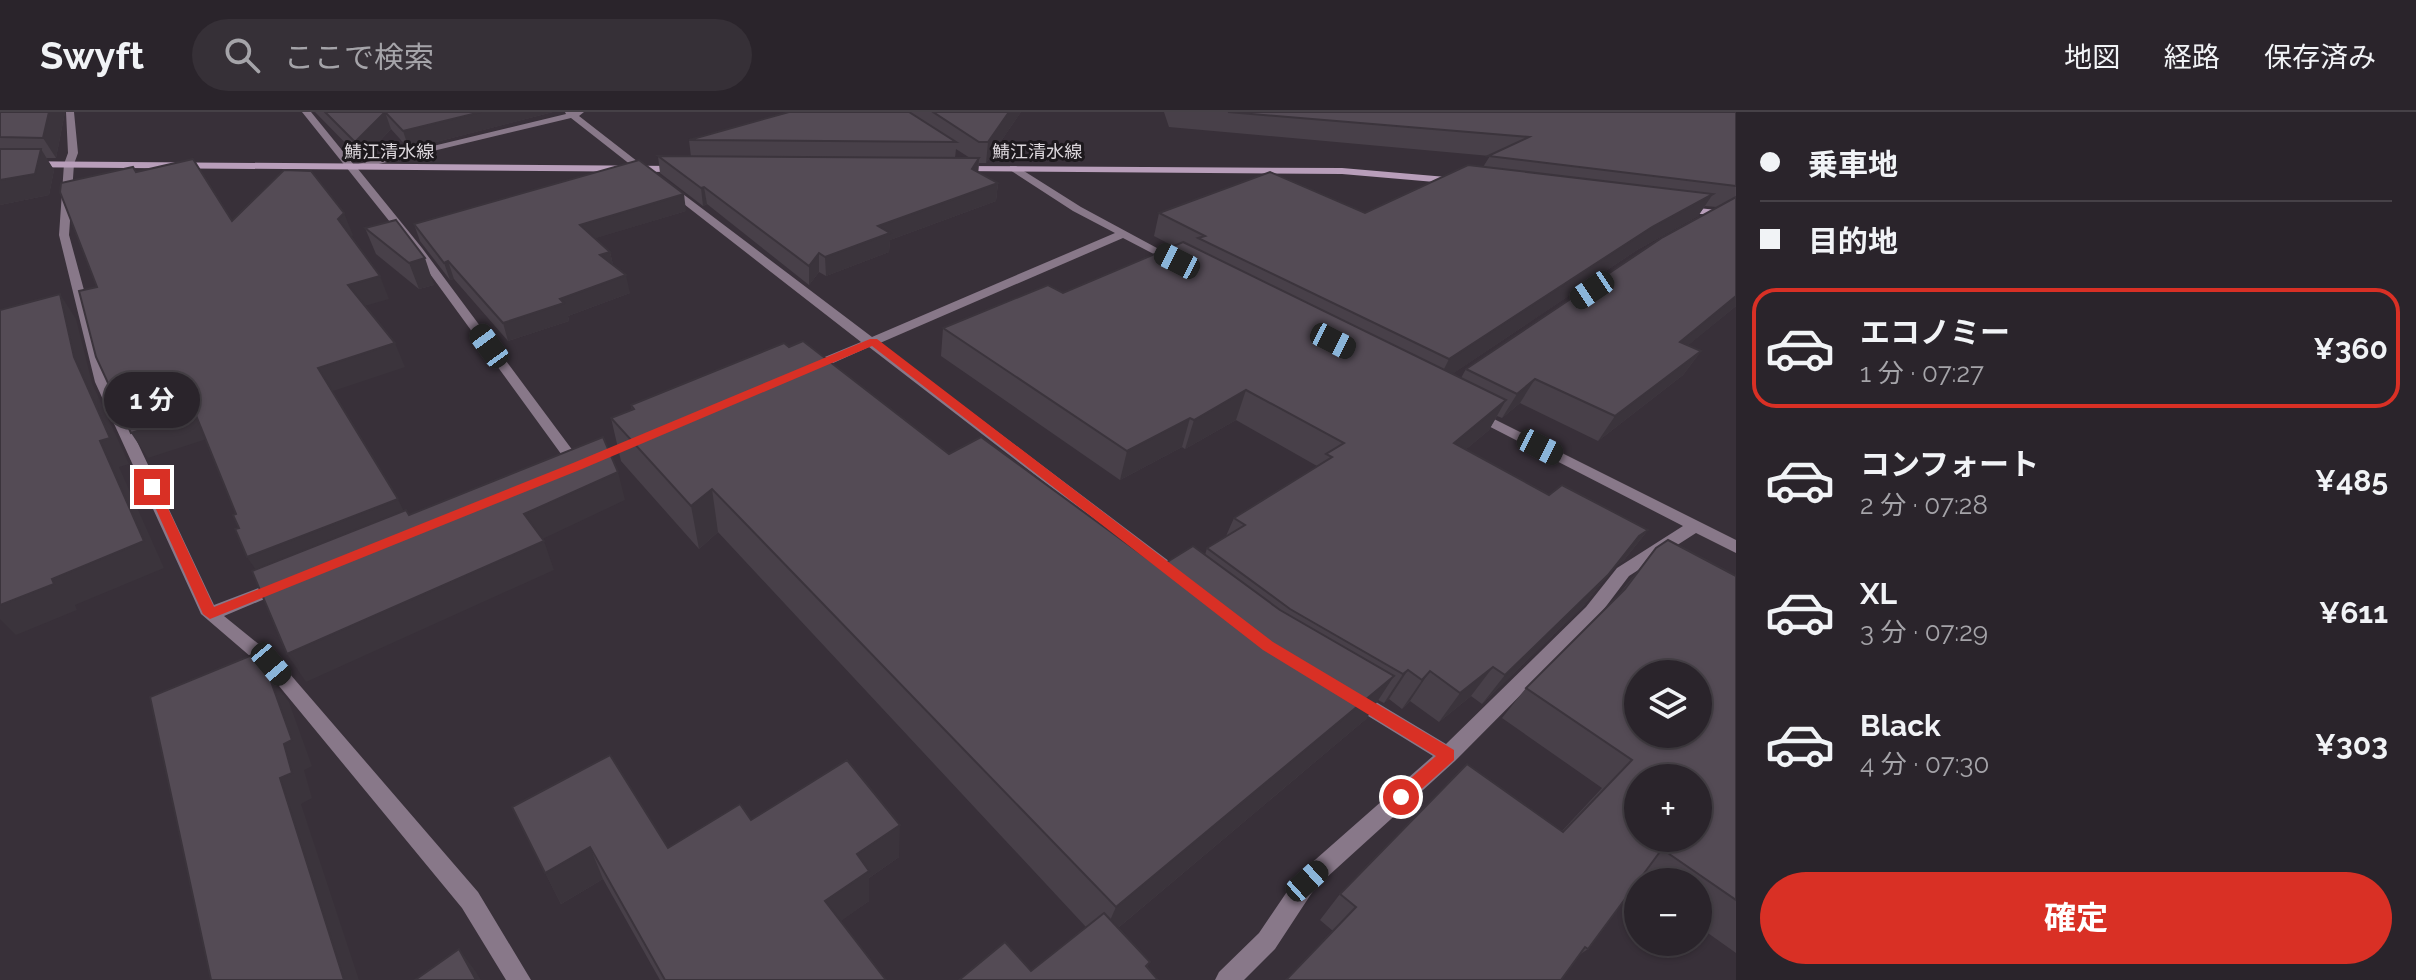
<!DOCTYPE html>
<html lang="ja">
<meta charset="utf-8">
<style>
:root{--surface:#2a242b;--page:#363037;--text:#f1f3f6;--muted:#a5a4a9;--line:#464147;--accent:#d93025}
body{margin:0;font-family:Raleway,"Noto Sans JP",sans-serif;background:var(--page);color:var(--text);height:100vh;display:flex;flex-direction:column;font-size:30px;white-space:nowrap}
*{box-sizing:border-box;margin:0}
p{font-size:26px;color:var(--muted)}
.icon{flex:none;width:44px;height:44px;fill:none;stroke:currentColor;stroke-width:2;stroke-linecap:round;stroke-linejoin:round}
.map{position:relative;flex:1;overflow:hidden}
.details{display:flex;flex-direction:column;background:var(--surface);width:680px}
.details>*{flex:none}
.hud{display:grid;align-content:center;height:176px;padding:0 24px;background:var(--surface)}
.buttons{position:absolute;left:1624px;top:548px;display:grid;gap:16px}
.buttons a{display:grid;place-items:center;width:88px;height:88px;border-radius:50%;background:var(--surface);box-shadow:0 2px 6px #0004,0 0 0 2px var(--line);font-size:40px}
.end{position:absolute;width:36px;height:36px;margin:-18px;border:10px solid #d93025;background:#fff;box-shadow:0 0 0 4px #fff}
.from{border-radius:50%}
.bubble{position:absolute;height:56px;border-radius:28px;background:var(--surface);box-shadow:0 2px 6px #0004,0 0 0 2px var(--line);font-size:26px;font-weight:700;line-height:56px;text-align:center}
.car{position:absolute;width:24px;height:48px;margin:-24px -12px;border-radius:10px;box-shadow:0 0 6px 2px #0007;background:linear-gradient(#222 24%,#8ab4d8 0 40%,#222 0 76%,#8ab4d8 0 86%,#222 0)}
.hud b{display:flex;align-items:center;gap:28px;height:76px;font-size:30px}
.hud b+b{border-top:2px solid var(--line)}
.hud i{width:20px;height:20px;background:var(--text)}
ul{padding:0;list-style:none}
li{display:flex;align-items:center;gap:24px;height:120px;margin:0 16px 12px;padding:0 8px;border:4px solid transparent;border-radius:24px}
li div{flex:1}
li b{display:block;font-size:30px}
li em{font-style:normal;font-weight:700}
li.on{border-color:var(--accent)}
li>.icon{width:72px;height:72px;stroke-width:1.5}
.action{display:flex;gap:16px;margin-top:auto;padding:16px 24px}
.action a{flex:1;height:92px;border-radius:48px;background:var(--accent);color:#fff;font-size:32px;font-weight:700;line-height:92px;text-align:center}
header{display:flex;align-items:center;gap:48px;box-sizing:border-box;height:112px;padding:0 40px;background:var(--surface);border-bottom:2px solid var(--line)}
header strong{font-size:38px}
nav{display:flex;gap:44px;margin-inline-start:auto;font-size:28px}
.search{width:560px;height:72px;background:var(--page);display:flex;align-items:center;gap:20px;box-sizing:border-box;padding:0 28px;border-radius:44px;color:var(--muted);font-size:30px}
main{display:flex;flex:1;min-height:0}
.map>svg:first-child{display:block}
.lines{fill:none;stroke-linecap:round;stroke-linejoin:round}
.minor{fill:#887889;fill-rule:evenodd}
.secondary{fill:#b89eba;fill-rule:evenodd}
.wall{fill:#484049;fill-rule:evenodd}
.shaded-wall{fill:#3b343c}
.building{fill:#544b55;stroke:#3b343c;stroke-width:2;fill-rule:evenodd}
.route{fill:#d93025}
.labels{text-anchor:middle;stroke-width:6;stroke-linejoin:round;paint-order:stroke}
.far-street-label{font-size:18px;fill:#dbd6db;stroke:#1d191d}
</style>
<header>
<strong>Swyft</strong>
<div class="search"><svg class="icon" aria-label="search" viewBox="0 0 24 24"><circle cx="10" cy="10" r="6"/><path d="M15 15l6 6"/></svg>ここで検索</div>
<nav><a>地図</a><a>経路</a><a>保存済み</a></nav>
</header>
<main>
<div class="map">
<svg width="1736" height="868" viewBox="0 0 1736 868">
<rect width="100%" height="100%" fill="#383039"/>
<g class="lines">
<!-- minor -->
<g class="minor">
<path d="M66,0H74L78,41L74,52L69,123L109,270L214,493L274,470H286L288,474L286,478L224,504L277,547L478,780L531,868H506L462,796L265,557L201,502L95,270L59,123L64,52L68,41Z"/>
<path d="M302,0H311L354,53L566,2L565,0H584L579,4L651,60V64H645L571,6L358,57L422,136L582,351L584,354L582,357H572L414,140Z"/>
<path d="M1010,54H1016L1081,95L1181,149L1171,151L1123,126L880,231L1186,462L1188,466L1186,470H1174L869,235L813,260H803V254L861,230L662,75L671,73L872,225L1115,121L1073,99L1010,58Z"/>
<path d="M1474,297L1736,428V441L1696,421L1629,464L1598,505L1455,649L1315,776L1275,837L1244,868H1215L1219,860L1259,821L1299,762L1433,644L1347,591L1345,586L1347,581L1354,578L1361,581L1446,632L1586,495L1617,456L1683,414L1469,304L1467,301L1469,298Z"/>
</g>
<!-- secondary -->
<g class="secondary">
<path d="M0,49L678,54L683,57L678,60L0,55Z"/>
<path d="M955,54L1342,56L1458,66L1463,69L1458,72L1342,62L958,59L955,58Z"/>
<path d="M1679,94L1736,100V106L1675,99V95Z"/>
</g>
</g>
<!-- wall -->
<g class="wall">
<path d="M0,0H65L56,46H46L54,58L49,83L0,93Z"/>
<path d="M315,0H553L409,37L391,17L362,48Z"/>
<path d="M789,0H1021L986,51H979L978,61L998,71L996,89L890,128L889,140L826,164L819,160L809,173L707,92L703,94L660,61L658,44L691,45L689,28ZM956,37L970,46H955Z"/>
<path d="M1164,0H1736V194L1688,233L1701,239L1683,263L1598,329L1520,291L1502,306L1497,304L1489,318L1465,338L1549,383L1648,418L1624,448L1615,454L1584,493L1482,592L1471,584L1439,610L1410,589L1402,597L1389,587L1384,591L1378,588L1366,607L1118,816L1150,850L1147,855L1031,859L1086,815L718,420L699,437L621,349L611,306L632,298L631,293L949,342L1159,455L1205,443L1207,436L1226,424L1234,406L1317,354L1236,308L1185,337L1182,335L1120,368L941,244L943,216L1063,181L1173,134L1154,124L1159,101H1365L1483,55L1490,44L1169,15ZM1705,94L1717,95L1466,257L1461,266L1452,262L1637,138L1698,104Z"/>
<path d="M686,99L595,126L610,140L613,153L630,181L568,204L569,209L508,229L454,167L450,168L420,129L414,112Z"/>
<path d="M396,108L434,173L419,177L376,142L365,116Z"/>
<path d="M1656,436L1736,464V841L1698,814V770H1638L1588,837L1579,843L1333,819L1320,808L1340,782L1562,719L1602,676L1502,606L1526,576L1616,486Z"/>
<path d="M512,695L668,736L751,708L899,745L869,766V789L840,809L886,868H660L603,767L561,792Z"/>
</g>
<!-- shaded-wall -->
<g class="shaded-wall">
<path d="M49,0H65L56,46L43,26Z"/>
<path d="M385,0L391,17L362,48L355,30Z"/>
<path d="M481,0H553L409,37L403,19Z"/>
<path d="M1009,0H1021L986,51L988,30Z"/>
<path d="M41,37L54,58L49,83L0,93V68Z"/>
<path d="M979,46L978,63L972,57Z"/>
<path d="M998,71L996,89L890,128L889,140L826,164L825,145L878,114Z"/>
<path d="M704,75L707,92L703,94L701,76Z"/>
<path d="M684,82L686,99L583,130L580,113Z"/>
<path d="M1713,82L1698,104L1637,138L1436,273L1449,247L1652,115Z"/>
<path d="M344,101L353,123L347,129L338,107Z"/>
<path d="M610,140L614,157L600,143Z"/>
<path d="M819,141V160L809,173V154Z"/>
<path d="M425,146L434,173L419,177L409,151Z"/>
<path d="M448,149L454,167L450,168L444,151Z"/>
<path d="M626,163L630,181L568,204L569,209L508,229L503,211L560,187Z"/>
<path d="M380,164L389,187L358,196L348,173Z"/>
<path d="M60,182L76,207L92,271L129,352L119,355L164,456L75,493L77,498L16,523L0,507V492L52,467L100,329L74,245Z"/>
<path d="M1736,184V194L1663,254L1680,230Z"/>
<path d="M395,231L405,255L330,280L318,256Z"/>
<path d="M1701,239L1683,263L1598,329L1615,304Z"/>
<path d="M1535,267L1520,291L1502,306L1517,282Z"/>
<path d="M1246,278L1236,308L1185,337L1194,308Z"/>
<path d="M1506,288L1489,318L1438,361L1454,331Z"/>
<path d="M195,301L210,326L148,346L131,321Z"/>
<path d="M1190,306L1182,335L1120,368L1127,339Z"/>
<path d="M618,360L625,388L534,431L524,402Z"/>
<path d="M712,377L718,420L699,437L691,394Z"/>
<path d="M398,387L410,412L264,470L247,445Z"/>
<path d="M1648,418L1624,448L1615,454L1639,424Z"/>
<path d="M544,429L554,458L306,570L287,542Z"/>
<path d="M1608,463L1584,493L1482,592L1505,563Z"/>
<path d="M1493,555L1471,584L1439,610L1460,581Z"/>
<path d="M1408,558L1389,587L1384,591L1403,562Z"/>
<path d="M1430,559L1410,589L1402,597L1422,568Z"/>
<path d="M269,564L289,590L312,654L304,658L312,686L301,692L359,868H344L280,666L284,632Z"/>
<path d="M1394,564L1366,607L1100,831L1116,795Z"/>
<path d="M900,713L899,745L869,766V789L827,819L825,789L857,742Z"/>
<path d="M590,735L603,767L561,792L545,761Z"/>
<path d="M459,837L476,860L481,868H476Z"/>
</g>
<!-- building -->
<g class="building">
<path d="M0,0H49L43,26L0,25Z"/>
<path d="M325,0H481L403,19L385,0L355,30Z"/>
<path d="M789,0H909L956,30L689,28Z"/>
<path d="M933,0H1009L988,30H979Z"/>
<path d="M1228,0H1736V74L1488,44L1529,25Z"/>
<path d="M0,37H41L35,62L0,68Z"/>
<path d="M658,44L979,46L972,57L998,71L878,114L890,121L825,145L819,141L809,154L704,75L701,76Z"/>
<path d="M193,47L232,109L284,58L311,59L344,101L338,107L380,164L348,173L395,231L318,256L398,387L247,445L235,417L239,416L233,403L236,402L195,301L131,321L96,245L79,179L97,175L60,80L61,71L133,55L136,60Z"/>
<path d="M639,48L684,82L580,113L610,140L600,143L626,163L560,187L564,191L503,211L448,149L444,151L414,112Z"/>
<path d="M1468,53L1713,82L1652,115L1449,247L1198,126L1205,124L1159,101L1270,60L1365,101Z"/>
<path d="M1736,85V184L1680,230L1701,239L1615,304L1535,267L1517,282L1466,257L1663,125Z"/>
<path d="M396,108L425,146L409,151L365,116Z"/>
<path d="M1183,130L1506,288L1454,331L1549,383L1562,373L1648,418L1639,424L1608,463L1505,563L1493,555L1460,581L1430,559L1422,568L1408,558L1403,562L1290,497L1207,436L1245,413L1234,406L1332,345L1326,342L1344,331L1246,278L1194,308L1190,306L1127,339L943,216L1048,173L1063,181Z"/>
<path d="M60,182L74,245L110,326L100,329L144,429L52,467L54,472L0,493V198Z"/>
<path d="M803,229L949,342L981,325L1159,455L1193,434L1280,498L1394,564L1116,795L712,377L691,394L611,306L634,297L631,293L784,231L789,235Z"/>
<path d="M603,325L618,360L524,402L544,429L287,542L252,459L406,398L409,403Z"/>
<path d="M1668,428L1736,464V788L1662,737L1588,837L1585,835L1561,868H1286L1356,795L1340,782L1467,652L1563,720L1632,648L1526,576L1625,477L1656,436ZM1638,562H1698V622H1638ZM1638,666H1698V726H1638Z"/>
<path d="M252,543L269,564L292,628L284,632L292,661L280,666L344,868H211L150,585Z"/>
<path d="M610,643L668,736L740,692L751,708L847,648L900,713L857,742L869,759L825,789L886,868H665L590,735L545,761L512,695Z"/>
<path d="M1104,801L1150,850L1146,854L1158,868H959L1005,830L1031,859Z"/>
<path d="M459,837L476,868H415Z"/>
</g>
<!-- route -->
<path class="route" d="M870,227H877L1273,530L1454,638V648L1407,690H1395L1393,685L1395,680L1436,644L1263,538L872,234L582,357L210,507L203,502L146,375L152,371L158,375L214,495L573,351Z"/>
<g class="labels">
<!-- far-street labels -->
<g class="far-street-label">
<text x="389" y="46">鯖江清水線</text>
<text x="1037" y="46">鯖江清水線</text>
</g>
</g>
</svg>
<div class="buttons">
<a><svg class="icon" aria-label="layers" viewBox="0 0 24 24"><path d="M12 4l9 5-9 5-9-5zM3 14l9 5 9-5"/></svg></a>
<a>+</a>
<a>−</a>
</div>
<i class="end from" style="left:1401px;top:685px"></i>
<i class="end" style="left:152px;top:375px"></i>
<div class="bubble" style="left:104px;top:260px;width:96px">1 分</div>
<i class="car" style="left:1177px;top:149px;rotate:297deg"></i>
<i class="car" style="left:1592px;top:178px;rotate:236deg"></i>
<i class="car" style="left:1333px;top:229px;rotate:117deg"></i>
<i class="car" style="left:489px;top:234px;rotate:324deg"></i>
<i class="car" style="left:1540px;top:335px;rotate:117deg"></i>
<i class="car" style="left:271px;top:552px;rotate:140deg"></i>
<i class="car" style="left:1307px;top:769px;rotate:48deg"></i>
</div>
<section class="details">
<div class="hud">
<b><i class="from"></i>乗車地</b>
<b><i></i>目的地</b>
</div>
<ul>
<li class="on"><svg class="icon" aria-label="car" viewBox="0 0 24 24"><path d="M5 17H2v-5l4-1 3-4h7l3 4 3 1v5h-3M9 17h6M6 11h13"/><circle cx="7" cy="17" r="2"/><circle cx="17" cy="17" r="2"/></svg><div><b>エコノミー</b><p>1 分 · 07:27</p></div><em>¥360</em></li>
<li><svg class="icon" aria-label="car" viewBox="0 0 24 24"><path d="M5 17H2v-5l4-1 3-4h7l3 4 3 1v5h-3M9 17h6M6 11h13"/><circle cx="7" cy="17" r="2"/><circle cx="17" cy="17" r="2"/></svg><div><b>コンフォート</b><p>2 分 · 07:28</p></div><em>¥485</em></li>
<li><svg class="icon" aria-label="car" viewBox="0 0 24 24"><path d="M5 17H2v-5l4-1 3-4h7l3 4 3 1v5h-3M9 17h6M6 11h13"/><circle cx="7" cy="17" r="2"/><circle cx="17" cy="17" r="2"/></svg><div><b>XL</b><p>3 分 · 07:29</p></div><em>¥611</em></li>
<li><svg class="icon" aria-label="car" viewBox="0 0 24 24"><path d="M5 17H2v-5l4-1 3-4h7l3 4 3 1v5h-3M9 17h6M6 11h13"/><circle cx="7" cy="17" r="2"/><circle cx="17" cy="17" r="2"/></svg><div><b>Black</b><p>4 分 · 07:30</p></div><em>¥303</em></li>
</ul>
<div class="action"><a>確定</a></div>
</section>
</main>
